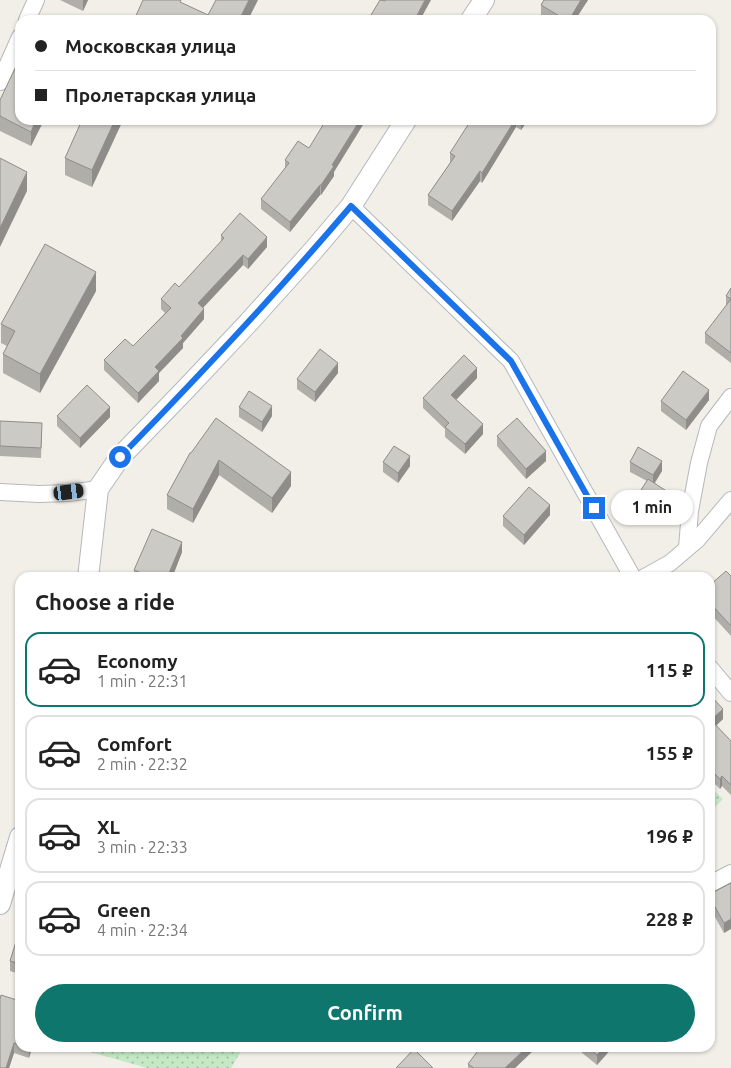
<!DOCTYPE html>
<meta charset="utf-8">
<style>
:root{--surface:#fff;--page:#f6f6f6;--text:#222;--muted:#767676;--line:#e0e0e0;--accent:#0f766e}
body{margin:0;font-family:Ubuntu,sans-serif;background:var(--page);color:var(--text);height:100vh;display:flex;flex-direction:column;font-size:19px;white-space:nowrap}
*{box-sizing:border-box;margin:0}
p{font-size:16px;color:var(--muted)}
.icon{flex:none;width:28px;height:28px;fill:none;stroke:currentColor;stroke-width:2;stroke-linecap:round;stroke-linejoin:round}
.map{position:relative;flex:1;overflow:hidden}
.drawer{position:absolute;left:15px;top:572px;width:700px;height:480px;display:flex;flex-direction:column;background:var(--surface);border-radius:15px;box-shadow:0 1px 4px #0004}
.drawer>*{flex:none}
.banner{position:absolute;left:15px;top:15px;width:701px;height:110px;border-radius:15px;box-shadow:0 1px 4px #0004;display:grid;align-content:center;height:110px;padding:0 20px;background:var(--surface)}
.end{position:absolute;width:22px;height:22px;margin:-11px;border:6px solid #1a73e8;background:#fff;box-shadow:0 0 0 2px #fff}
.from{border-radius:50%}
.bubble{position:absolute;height:35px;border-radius:18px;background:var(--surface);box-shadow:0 1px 4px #0004;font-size:16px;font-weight:600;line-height:35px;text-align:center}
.car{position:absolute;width:15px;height:30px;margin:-15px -8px;border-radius:6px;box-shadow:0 0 4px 1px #0007;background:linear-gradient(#222 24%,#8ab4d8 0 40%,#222 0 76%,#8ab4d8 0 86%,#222 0)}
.banner b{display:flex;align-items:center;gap:18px;height:48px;font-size:19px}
.banner b+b{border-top:1px solid var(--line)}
.banner i{width:12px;height:12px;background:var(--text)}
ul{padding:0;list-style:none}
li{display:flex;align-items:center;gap:15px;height:75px;margin:0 10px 8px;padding:0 10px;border:2px solid var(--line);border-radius:15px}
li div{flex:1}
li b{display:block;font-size:19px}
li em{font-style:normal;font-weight:600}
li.on{border-color:var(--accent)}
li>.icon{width:45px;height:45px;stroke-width:1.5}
h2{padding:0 20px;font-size:22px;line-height:60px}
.button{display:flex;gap:10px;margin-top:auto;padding:10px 20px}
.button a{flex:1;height:58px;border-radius:30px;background:var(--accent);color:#fff;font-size:20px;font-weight:600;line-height:58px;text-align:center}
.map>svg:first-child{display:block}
.garden{fill:url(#garden-dots)}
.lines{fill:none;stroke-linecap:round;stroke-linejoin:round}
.minor-casing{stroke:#b5b8bc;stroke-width:18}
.tertiary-casing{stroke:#b5b8bc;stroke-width:22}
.minor{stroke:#fff;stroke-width:16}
.tertiary{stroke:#fff;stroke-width:20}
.wall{fill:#afaea9}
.shaded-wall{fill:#8f8d8a}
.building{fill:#cccac5;stroke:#8f8d8a}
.route{stroke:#1a73e8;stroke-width:6}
</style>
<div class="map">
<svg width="731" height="1068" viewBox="0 0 731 1068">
<defs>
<pattern id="garden-dots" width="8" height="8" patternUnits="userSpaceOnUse" patternTransform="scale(1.25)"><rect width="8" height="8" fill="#c5e8c5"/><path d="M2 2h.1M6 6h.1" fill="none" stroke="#a3c0a4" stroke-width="1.8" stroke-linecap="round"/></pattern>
</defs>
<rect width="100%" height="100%" fill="#f1efe8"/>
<!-- garden -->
<g class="garden">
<path d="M710,787L723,799L710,812Z"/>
<path d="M76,1048H243L231,1068H147Z"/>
</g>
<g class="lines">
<!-- minor casing -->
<g class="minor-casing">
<g id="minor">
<path d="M27,20L36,0"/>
<path d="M0,82L20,37"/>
<path d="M351,206L511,361L633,578"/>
<path d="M0,492L39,494L69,493L98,489"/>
<path d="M687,548L690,511L699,463L709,426L731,397"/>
<path d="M643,578L670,563L697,540L731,500"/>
<path d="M710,668L731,693"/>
<path d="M710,884L731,873"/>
</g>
</g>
<!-- tertiary casing -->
<g class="tertiary-casing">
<g id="tertiary">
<path d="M471,20L484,0"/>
<path d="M88,578L98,489L120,457L184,391L249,322L312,252L351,206L406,120"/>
<path d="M0,904L20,837"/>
</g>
</g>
<!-- minor -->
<use href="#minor" class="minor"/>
<!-- tertiary -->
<use href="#tertiary" class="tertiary"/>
</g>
<!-- wall -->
<g class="wall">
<path d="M60,0H88L83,11Z"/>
<path d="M544,0H588L575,20H550L541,15V5Z"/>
<path d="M0,100L20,120H44L31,146L0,131Z"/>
<path d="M82,120H123L92,187L65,175V158Z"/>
<path d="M477,120H528L521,130L516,127L482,183L480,181L452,221L428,205V195L450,163V153Z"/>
<path d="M309,148L334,172V176L321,195H320L290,232L261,209V199L285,169V160Z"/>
<path d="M221,235L267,247L248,269L243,265L203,308L204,319L183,343V348L159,373V381L138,403L104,370V360L133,346L165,313L161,309V299L179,287L221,242Z"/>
<path d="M731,288V363L705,343V333L726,306V296Z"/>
<path d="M96,291L40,393L3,373V354L7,346L1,343V324Z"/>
<path d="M338,373L315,402L297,389V379Z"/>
<path d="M477,378L456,400L483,434L465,454L445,437V429L423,408V398Z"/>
<path d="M709,400L686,430L661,411V401Z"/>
<path d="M239,407L272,416L262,432L239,417Z"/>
<path d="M57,416L110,417L80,448L57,426Z"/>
<path d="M0,421L42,433L41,458L0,456Z"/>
<path d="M497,436L546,461L526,479L497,446Z"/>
<path d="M190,453L291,472V486L272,513L219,475L193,523L167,509V495Z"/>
<path d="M383,462L410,466L398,483L383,472Z"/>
<path d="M630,462L662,471L655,483L668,502L653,524L634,511V501L647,481L630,472Z"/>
<path d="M550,515L524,545L503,526V516Z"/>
<path d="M182,552L172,578H134V570Z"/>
<path d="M731,576V636L710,613V585Z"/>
<path d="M710,695L723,719L716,726L731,741V795L722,786L720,789L710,779Z"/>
<path d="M731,883L724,933L710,908V894Z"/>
<path d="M20,929V974L10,971V961Z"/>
<path d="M20,1001V1048H32L29,1058L14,1053L9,1068H0Z"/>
<path d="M480,1048H536L515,1068H468V1064Z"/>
<path d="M576,1048H612L597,1065Z"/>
</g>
<!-- shaded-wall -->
<g class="shaded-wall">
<path d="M83,0H88L83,11Z"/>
<path d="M249,0H258L248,20H239Z"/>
<path d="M425,0H431L420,20H415Z"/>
<path d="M581,0H588L575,20H569Z"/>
<path d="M36,120H44L31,146V132Z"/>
<path d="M115,120H123L92,187V170Z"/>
<path d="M360,120H366L334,172V176L321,195V185L332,165Z"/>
<path d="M515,120H516V127L482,183V173Z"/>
<path d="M521,120H528L521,130Z"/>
<path d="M480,171V181L452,221V211Z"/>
<path d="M27,172V191L0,247V228Z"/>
<path d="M320,185V195L290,232V222Z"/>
<path d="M267,237V247L248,269V259Z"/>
<path d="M243,255V265L198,313V303Z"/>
<path d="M96,272V291L40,393V374Z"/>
<path d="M204,309V319L183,343V348L159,373V381L138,403V393L155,367L181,336Z"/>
<path d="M338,363V373L315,402V392Z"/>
<path d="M477,368V378L451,405V395Z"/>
<path d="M709,390V400L686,430V420Z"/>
<path d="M272,406V416L262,432V422Z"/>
<path d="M110,407V417L80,448V438Z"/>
<path d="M483,424V434L465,454V444Z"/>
<path d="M546,451V461L526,479V469Z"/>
<path d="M410,456V466L398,483V473Z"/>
<path d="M219,460V475L193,523V509Z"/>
<path d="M662,461V471L653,485V475Z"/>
<path d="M291,472V486L272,513V498Z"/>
<path d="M668,492V502L653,524V514Z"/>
<path d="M550,505V515L524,545V535Z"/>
<path d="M182,542V552L172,578H167Z"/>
<path d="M723,709V719L711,730V720Z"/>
<path d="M722,776V786L720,789V779Z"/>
<path d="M731,919V929L724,933V923Z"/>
<path d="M14,1043V1053L9,1068H6Z"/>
<path d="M29,1048H32L29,1058Z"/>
<path d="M526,1048H536L515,1068H505Z"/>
<path d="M604,1048H612L597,1065V1055Z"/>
</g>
<!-- building -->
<g class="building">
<path d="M143,0H181L180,2L208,15L216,0H249L239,20H134Z"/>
<path d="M380,0L385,1V0H425L415,19L417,20H368Z"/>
<path d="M544,0H581L569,20H566L541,5Z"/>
<path d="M19,60L20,120H36L31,132L0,116V100Z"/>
<path d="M82,120H115L92,170L65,158Z"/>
<path d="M326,120H360L332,165L334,166L321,185H320L290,222L261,199L289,163L285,160L298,141L309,148Z"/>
<path d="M471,120H515L482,173L480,171L452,211L428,195L455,156L450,153Z"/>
<path d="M0,158L27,172L0,228Z"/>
<path d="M240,213L267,237L248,259L243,255L198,303L204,309L181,336L183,338L155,367L159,371L138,393L104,360L125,339L133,346L171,308L161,299L175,283L179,287L224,238L221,235Z"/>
<path d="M45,244L96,272L40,374L3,354L15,331L1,324Z"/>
<path d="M731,288V353L705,333L731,299L726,296Z"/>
<path d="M320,349L338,363L315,392L297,379Z"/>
<path d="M464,355L477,368L451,395L483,424L465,444L445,427L449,423L423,398Z"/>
<path d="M683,371L709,390L686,420L661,401Z"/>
<path d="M87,385L110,407L80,438L57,416Z"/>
<path d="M249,391L272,406L262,422L239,407Z"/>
<path d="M216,418L291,472L272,498L219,460L193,509L167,495L190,453H191Z"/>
<path d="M517,418L546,451L526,469L497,436Z"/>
<path d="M0,421L42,423L41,448L0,446Z"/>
<path d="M394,446L410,456L398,473L383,462Z"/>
<path d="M638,447L662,461L653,475L630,462Z"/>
<path d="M648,479L668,492L653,514L634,501Z"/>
<path d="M529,487L550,505L524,535L503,516Z"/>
<path d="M152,529L182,542L167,578H137L139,572L134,570Z"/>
<path d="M726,571L731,576V626L710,603V585Z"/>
<path d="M710,695L723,709L711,720L731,741V785L722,776L720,779L710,769Z"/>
<path d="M731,883V919L724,923L710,898V894Z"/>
<path d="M20,929V964L10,961Z"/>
<path d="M1,995L20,1001V1045L14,1043L6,1068H0V999Z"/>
<path d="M480,1048H526L505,1068H474L468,1064Z"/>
<path d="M588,1048H604L597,1055Z"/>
<path d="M414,1049L433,1068H396Z"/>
</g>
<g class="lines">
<!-- route -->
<path class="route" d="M120,457C199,376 277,293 351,206L511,361L594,508"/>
</g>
</svg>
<i class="end from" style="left:120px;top:457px"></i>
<i class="end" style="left:594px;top:508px"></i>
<div class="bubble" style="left:611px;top:490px;width:82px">1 min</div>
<i class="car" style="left:69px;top:492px;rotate:83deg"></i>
<div class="banner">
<b><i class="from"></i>Московская улица</b>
<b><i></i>Пролетарская улица</b>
</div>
<section class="drawer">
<h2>Choose a ride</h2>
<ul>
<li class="on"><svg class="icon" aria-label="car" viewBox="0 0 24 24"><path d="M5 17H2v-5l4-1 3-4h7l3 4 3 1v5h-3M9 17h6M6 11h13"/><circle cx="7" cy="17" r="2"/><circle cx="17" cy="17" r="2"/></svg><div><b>Economy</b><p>1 min · 22:31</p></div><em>115 ₽</em></li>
<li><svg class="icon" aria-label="car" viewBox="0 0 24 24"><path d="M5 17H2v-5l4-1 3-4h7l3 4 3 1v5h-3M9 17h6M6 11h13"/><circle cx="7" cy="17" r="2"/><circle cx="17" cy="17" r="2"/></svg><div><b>Comfort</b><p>2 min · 22:32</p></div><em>155 ₽</em></li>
<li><svg class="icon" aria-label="car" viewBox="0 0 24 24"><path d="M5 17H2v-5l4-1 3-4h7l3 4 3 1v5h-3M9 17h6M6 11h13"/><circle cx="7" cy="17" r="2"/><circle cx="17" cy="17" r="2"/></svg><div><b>XL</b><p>3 min · 22:33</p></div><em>196 ₽</em></li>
<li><svg class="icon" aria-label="car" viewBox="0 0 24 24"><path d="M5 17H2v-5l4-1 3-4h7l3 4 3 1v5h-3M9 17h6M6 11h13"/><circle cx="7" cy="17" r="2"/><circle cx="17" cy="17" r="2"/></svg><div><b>Green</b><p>4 min · 22:34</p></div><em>228 ₽</em></li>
</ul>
<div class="button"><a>Confirm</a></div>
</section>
</div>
